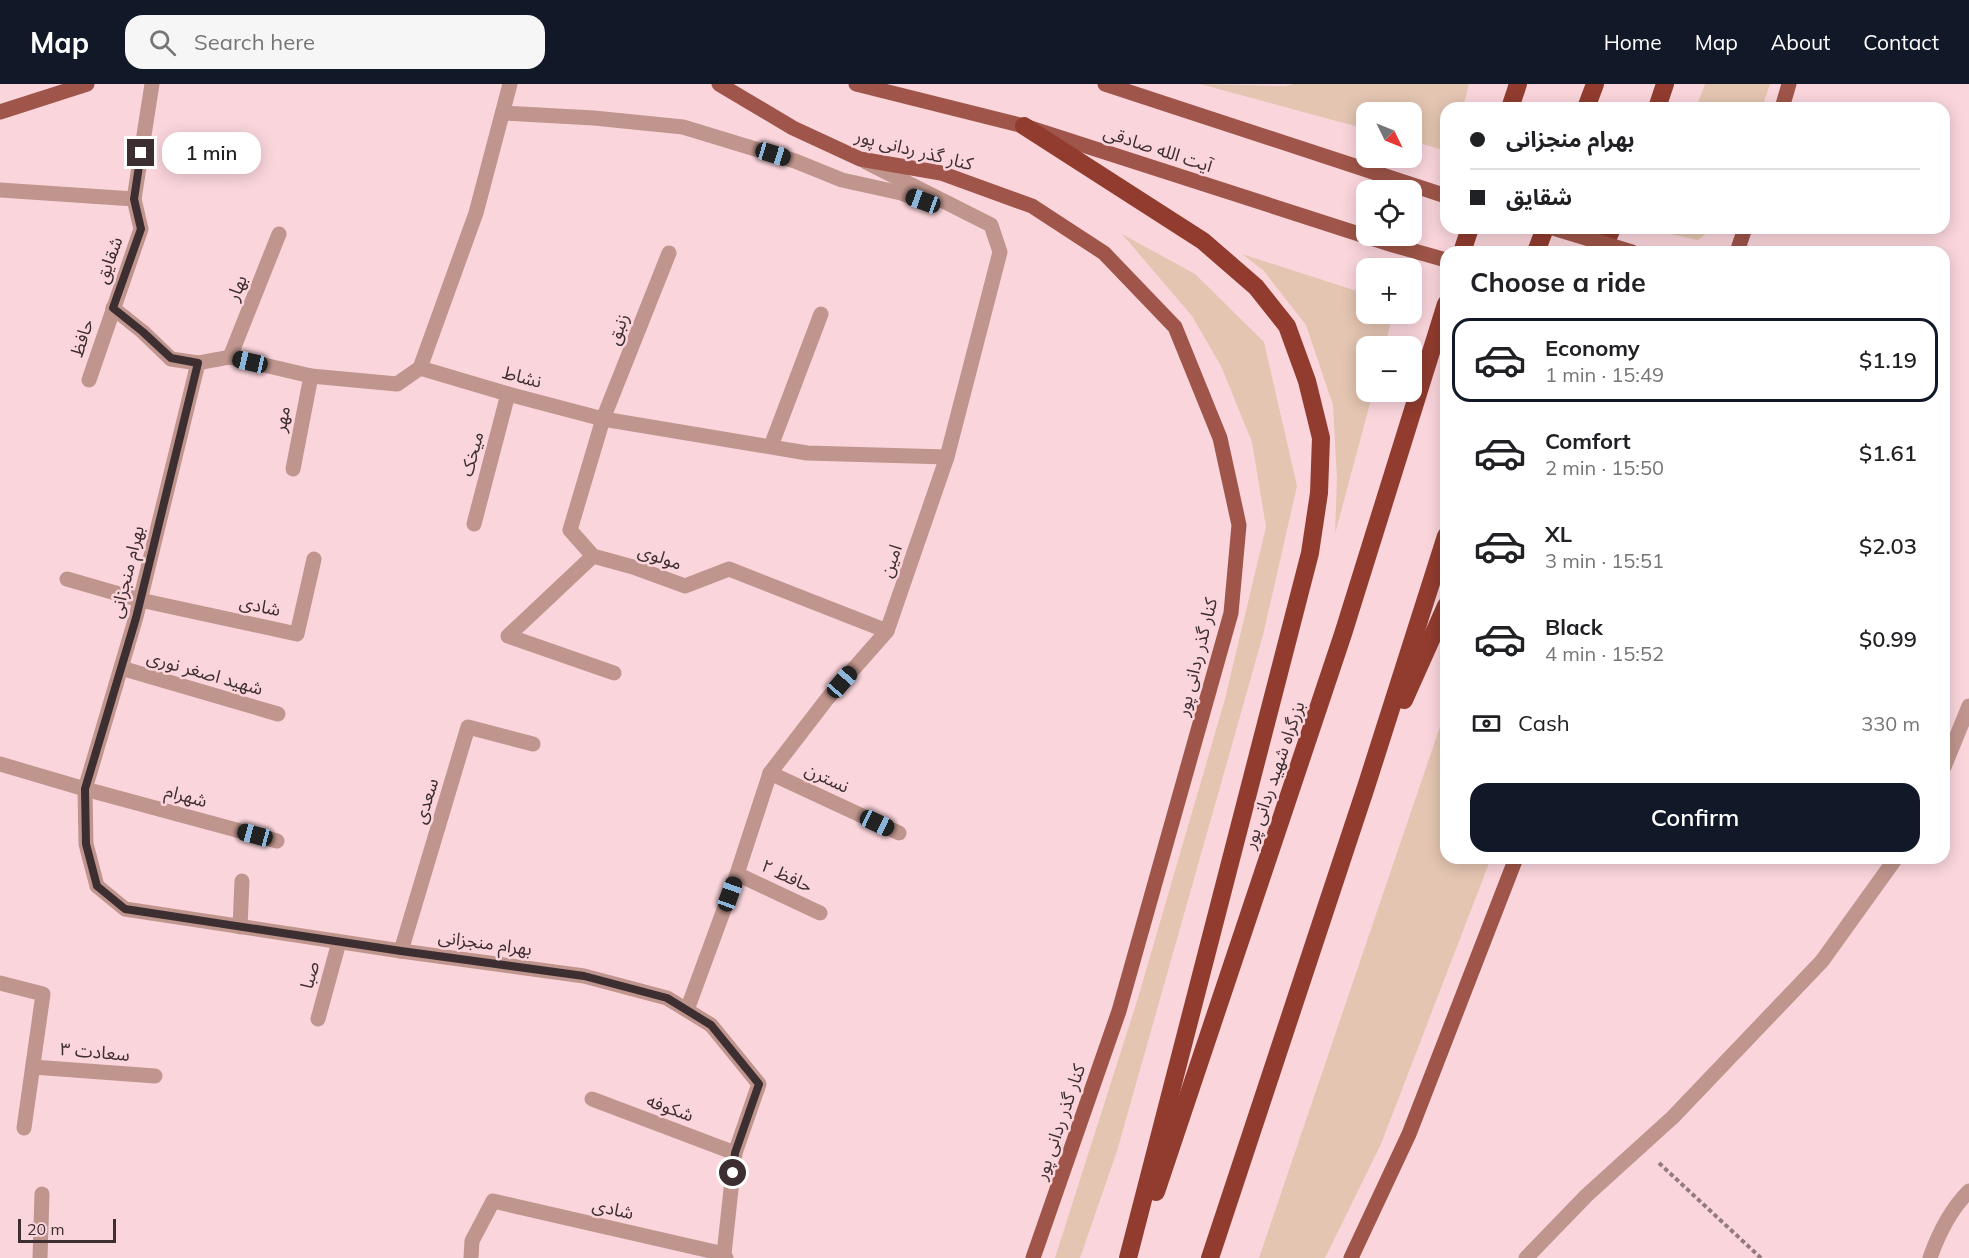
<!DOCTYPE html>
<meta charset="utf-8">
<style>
:root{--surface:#fff;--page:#f6f6f6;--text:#202124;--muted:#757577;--line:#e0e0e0;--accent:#111827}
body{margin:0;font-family:Mulish,"Noto Sans Arabic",sans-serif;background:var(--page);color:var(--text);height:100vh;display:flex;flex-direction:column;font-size:22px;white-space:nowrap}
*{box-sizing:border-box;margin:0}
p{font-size:20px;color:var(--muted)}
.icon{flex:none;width:33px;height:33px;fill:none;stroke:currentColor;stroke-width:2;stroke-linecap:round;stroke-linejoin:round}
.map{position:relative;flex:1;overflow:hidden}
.panel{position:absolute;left:1440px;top:162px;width:510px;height:618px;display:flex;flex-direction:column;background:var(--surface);border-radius:18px;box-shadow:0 3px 15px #0003}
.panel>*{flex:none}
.top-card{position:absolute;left:1440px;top:18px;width:510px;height:132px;border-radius:18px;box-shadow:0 3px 15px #0003;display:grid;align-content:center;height:132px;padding:0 30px;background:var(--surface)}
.needle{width:39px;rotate:133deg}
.buttons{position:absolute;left:1356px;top:18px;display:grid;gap:12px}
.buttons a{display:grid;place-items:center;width:66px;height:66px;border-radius:12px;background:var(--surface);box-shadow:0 3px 15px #0003;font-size:30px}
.scale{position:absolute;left:18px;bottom:15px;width:98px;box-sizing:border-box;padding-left:6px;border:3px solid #3d2e31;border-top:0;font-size:16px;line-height:21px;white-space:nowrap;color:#3d2e31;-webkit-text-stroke:4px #fad5dc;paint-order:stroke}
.end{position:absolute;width:27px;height:27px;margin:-14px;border:8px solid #3d2e31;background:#fff;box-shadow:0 0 0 3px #fff}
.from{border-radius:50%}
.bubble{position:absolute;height:42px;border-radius:18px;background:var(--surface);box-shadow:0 3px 15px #0003;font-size:20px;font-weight:600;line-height:42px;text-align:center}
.car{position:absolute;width:18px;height:36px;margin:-18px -9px;border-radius:8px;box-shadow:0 0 4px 2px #0007;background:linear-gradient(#222 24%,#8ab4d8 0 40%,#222 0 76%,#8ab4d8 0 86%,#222 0)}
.top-card b{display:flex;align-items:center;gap:21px;height:57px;font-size:22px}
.top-card b+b{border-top:2px solid var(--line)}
.top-card i{width:15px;height:15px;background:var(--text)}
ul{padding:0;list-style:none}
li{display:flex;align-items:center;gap:18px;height:84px;margin:0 12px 9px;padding:0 18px;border:3px solid transparent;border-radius:18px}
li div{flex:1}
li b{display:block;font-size:22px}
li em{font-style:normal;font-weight:600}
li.active{border-color:var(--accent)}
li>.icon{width:54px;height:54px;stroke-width:1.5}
h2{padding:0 30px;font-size:27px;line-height:72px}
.pay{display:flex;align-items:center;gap:15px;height:66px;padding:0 30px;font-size:22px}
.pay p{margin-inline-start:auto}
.cta{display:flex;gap:12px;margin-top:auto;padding:12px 30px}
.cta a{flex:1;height:69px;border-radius:18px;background:var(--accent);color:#fff;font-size:24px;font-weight:600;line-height:69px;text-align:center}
header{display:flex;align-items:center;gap:36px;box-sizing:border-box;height:84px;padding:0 30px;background:var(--accent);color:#fff}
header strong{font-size:28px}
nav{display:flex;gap:33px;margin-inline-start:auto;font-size:21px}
.search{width:420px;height:54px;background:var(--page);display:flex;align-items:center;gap:15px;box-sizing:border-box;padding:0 21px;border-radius:18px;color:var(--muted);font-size:22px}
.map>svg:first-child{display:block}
.green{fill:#e3c5b1}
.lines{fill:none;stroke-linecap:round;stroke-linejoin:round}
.path{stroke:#947b80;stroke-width:4;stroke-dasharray:4.5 3;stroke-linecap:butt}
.street{stroke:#c0958d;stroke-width:15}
.primary{stroke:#9f5549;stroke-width:15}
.highway{stroke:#913c2f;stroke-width:18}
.primary-bridge{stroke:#9f5549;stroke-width:15}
.route{stroke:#3d2e31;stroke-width:8}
.labels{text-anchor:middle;stroke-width:5;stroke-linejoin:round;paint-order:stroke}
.street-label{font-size:18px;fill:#3d2e31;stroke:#fad5dc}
</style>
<header>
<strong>Map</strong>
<div class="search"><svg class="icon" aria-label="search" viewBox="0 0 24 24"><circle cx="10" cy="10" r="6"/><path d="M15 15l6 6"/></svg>Search here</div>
<nav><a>Home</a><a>Map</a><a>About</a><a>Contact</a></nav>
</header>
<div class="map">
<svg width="1969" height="1174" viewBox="0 0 1969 1174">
<rect width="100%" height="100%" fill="#fad5dc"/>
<!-- green -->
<g class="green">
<path d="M1200,0L1285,2L1294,0H1469L1463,24H1446V67L1412,57V28H1366V45Z"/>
<path d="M1705,0H1770L1762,24H1696Z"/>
<path d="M1652,144H1713L1698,156L1651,146Z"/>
<path d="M1122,150L1195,190L1264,258L1297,402L1263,551L1117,1067L1080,1174H1055L1138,914L1225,615L1266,443L1252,358L1221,282L1192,232Z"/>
<path d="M1242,170L1366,210V230H1393L1385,262H1366V308H1373L1335,450L1337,395L1333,321L1306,241L1263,186Z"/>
<path d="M1446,625V774H1491L1381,1060L1325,1174H1259Z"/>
</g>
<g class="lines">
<!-- path -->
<path class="path" d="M1659,1079L1761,1174"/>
<!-- street -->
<g class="street">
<path d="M503,29L594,34L683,43L795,77L842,96L901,109L928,119"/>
<path d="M0,106L134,115"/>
<path d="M669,169L603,335L570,446L593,472L633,483L685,502L729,485L887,547"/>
<path d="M113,224L143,248L171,275L198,279L230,273L311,292L397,300L420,284L508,310L603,335L807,369L947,373"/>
<path d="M230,273L279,150"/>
<path d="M198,279L136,533L85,705L86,760L97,802L125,825L401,867L584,892L667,914L711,941L759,1000L735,1069L724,1170L726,1174"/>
<path d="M420,284L476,129L510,0"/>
<path d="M89,296L141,145L134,115L152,0"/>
<path d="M771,362L821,230"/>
<path d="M293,385L311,292"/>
<path d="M474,440L508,310"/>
<path d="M593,472L508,552L614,589"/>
<path d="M67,495L140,516L297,550L314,475"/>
<path d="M121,584L278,630"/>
<path d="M0,680L85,705L277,757"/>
<path d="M1944,683L1969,622"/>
<path d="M770,689L899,749"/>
<path d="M737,790L820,829"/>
<path d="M240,843L242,797"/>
<path d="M401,867L468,643L533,660"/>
<path d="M0,899L43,910L24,1044"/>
<path d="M687,926L737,790L770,689L827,615L887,547L947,373L1000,168L991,141L866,78"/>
<path d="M318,935L339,858"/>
<path d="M33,983L155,992"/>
<path d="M592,1015L735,1069"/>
<path d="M40,1174L42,1110"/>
<path d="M471,1174L472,1157L493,1117L724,1170"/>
<path d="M1526,1174L1587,1111L1673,1033L1822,877L1896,774"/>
<path d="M1930,1174C1939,1148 1950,1126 1969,1107"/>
</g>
<!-- primary -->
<g class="primary">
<path d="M719,0L793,44L860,75L941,89L1032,122L1104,169L1175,243L1220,354L1239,441L1231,529L1119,927L1033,1174"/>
<path d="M856,0L1024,42L1393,161L1446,176"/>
<path d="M1105,0L1446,112"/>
<path d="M1782,24L1789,0"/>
<path d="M0,28L87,0"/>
<path d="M1737,168L1745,144"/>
<path d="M1351,1174L1409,1050L1516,774"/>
</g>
<!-- highway -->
<g class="highway">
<path d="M1510,24L1518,0"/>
<path d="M1586,24L1595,0"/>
<path d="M1657,24L1665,0"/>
<path d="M1024,42L1203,157L1256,203L1287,242L1307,297L1321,354L1319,409L1310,469L1128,1174"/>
<path d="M1462,168L1470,144"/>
<path d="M1536,168L1545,144"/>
<path d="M1602,168L1612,144"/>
<path d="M1404,616L1446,522"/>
<path d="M1156,1108L1343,550L1446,220"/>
<path d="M1210,1174L1366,703L1446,452"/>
</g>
<!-- primary-bridge -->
<path class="primary-bridge" d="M1553,144L1632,168"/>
</g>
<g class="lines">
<!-- route -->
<path class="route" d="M141,69L134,115L141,145L113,224L143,248L171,274L198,279L136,534L85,705L86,760L97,802L125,825L401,867L584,892L667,914L711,941L759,1000L735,1069L733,1089"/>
</g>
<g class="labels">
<!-- street labels -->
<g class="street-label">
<text transform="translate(1158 65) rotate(18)" y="6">آیت الله صادقی</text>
<text transform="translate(914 66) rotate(14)" y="6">کنار گذر ردانی پور</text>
<text transform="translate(109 176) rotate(-70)" y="6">شقایق</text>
<text transform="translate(237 204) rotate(-68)" y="6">بهار</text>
<text transform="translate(618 245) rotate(-69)" y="6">زنبق</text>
<text transform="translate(82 254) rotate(-72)" y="6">حافظ</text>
<text transform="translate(522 293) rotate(15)" y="6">نشاط</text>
<text transform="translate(282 335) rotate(-79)" y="6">مهر</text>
<text transform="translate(472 370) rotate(-75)" y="6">میخک</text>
<text transform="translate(660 473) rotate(19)" y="6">مولوی</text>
<text transform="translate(891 477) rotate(-71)" y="6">امین</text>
<text transform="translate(127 488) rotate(-76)" y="6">بهرام منجزانی</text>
<text transform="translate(260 522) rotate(12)" y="6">شادی</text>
<text transform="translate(1197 573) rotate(-76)" y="6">کنار گذر ردانی پور</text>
<text transform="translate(205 589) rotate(16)" y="6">شهید اصغر نوری</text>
<text transform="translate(1274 691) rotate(-71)" y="6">بزرگراه شهید ردانی پور</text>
<text transform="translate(827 694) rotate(25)" y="6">نسترن</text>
<text transform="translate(186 712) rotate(15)" y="6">شهرام</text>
<text transform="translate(426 717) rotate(-73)" y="6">سعدی</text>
<text transform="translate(787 792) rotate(25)" y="6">حافظ ۲</text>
<text transform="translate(485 859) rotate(8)" y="6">بهرام منجزانی</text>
<text transform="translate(310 891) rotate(-74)" y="6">صبا</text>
<text transform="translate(95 968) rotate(5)" y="6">سعادت ۳</text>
<text transform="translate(670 1024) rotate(20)" y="6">شکوفه</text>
<text transform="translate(1060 1038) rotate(-71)" y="6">کنار گذر ردانی پور</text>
<text transform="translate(613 1125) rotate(13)" y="6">شادی</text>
</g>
</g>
</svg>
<div class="buttons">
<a><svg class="needle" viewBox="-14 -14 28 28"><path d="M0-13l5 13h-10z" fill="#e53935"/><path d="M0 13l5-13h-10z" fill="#757577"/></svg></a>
<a><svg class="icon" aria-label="locate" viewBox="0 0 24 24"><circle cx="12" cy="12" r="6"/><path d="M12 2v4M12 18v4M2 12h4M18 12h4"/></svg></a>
<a>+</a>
<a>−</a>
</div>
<div class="scale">20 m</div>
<i class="end from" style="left:733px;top:1089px"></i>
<i class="end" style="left:141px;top:69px"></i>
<div class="bubble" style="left:162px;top:48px;width:99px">1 min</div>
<i class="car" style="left:773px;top:70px;rotate:107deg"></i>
<i class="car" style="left:923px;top:117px;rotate:290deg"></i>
<i class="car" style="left:250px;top:278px;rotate:283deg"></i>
<i class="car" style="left:842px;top:598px;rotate:41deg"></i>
<i class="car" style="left:877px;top:739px;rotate:115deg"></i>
<i class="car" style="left:255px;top:751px;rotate:285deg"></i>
<i class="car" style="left:730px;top:810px;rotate:20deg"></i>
<div class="top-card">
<b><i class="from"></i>بهرام منجزانی</b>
<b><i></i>شقایق</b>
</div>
<section class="panel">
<h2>Choose a ride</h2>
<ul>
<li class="active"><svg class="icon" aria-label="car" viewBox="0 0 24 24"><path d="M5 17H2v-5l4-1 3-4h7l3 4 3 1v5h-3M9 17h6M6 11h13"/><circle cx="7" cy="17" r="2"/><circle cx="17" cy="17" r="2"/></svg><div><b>Economy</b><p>1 min · 15:49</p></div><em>$1.19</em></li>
<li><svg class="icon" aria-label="car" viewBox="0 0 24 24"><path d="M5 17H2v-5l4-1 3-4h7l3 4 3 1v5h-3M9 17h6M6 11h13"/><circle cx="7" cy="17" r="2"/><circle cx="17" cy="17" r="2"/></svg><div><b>Comfort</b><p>2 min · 15:50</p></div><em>$1.61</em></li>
<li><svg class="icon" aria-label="car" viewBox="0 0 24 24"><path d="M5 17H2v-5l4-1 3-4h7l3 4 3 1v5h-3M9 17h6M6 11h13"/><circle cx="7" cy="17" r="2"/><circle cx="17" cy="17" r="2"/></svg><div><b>XL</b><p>3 min · 15:51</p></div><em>$2.03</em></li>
<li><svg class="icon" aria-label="car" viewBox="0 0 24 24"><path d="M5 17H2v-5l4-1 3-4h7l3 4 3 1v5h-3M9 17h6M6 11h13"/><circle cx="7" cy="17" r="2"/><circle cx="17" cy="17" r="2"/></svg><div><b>Black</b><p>4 min · 15:52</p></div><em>$0.99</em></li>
</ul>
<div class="pay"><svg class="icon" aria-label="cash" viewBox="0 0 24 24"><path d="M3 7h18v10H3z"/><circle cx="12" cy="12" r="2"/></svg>Cash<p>330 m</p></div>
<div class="cta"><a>Confirm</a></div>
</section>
</div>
